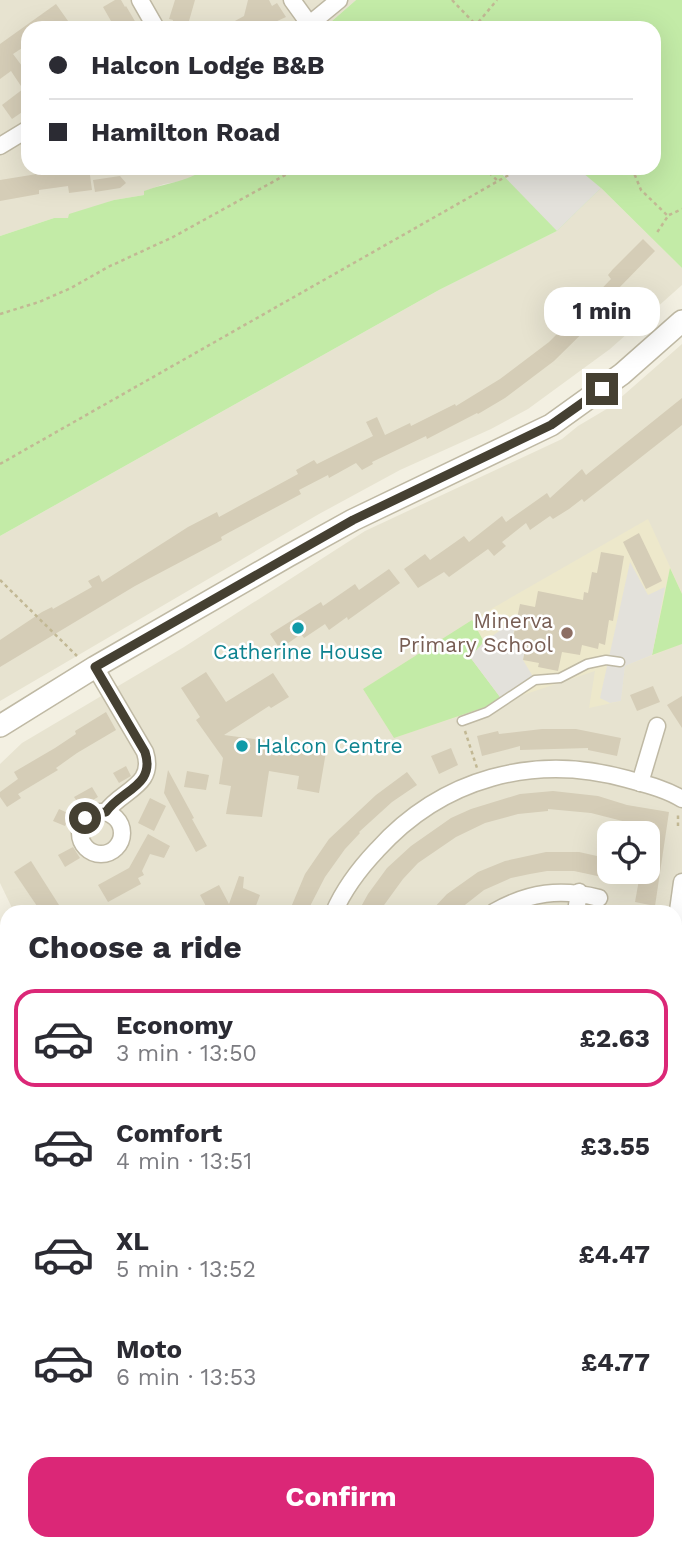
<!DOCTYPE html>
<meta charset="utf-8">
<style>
:root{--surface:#fff;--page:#f7f7f7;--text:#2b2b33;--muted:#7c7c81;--line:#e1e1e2;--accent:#db2777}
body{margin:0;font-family:"Work Sans",sans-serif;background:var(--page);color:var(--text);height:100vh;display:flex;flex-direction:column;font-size:26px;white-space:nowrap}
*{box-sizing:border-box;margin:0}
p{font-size:23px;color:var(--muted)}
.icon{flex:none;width:38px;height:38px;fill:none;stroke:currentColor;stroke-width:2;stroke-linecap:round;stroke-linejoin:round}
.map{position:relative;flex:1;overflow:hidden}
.sheet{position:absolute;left:0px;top:905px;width:682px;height:646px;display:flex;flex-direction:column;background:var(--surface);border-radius:21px 21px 0 0;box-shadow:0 7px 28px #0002}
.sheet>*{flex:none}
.banner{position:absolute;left:21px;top:21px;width:640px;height:154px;border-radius:21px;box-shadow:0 7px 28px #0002;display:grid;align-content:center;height:154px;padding:0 28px;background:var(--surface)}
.tools{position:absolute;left:597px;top:821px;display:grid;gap:14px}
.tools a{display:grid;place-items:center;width:63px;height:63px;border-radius:14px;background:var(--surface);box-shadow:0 7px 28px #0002;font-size:35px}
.end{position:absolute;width:32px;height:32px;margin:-16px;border:9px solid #454032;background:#fff;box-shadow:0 0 0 4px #fff}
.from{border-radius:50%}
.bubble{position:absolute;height:49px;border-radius:21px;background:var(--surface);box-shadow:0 7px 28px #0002;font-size:23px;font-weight:700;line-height:49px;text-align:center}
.banner b{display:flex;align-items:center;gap:24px;height:66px;font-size:26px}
.banner b+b{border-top:2px solid var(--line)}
.banner i{width:18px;height:18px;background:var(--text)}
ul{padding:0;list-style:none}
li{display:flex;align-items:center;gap:21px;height:98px;margin:0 14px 10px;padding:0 14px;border:4px solid transparent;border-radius:21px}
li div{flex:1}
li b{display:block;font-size:26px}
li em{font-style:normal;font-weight:700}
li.active{border-color:var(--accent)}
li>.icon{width:63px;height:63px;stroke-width:1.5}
h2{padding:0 28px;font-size:32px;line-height:84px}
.action{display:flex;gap:14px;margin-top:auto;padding:14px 28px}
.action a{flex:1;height:80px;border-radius:21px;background:var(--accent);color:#fff;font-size:28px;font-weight:700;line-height:80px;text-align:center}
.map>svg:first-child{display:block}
.residential{fill:#e7e3d0;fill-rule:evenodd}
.commercial{fill:#f7eacb}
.education{fill:#ede8cb}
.green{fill:#c3eba7}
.parking{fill:#e3e1db}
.building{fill:#d5cdb7}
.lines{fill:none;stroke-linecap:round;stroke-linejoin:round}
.service-casing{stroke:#bfb9a4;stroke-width:11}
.minor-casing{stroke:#bfb9a4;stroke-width:19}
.tertiary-casing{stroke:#bfb9a4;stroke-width:24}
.path{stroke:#c2b894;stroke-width:2.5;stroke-dasharray:3.5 3.5;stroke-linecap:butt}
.service{stroke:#fff;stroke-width:8}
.minor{stroke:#fff;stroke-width:16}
.tertiary{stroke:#fff;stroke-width:21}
.route{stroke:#454032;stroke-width:9}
.culture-dot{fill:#0f9aa8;stroke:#fff;stroke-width:2.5}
.education-dot{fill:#8d6e63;stroke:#fff;stroke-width:2.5}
.labels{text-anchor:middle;stroke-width:5;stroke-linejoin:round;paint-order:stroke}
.education-label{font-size:21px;fill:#785e54;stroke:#fff;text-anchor:end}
.culture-label{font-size:21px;fill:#0d838f;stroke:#fff}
</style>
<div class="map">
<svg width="682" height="1550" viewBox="0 0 682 1550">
<rect width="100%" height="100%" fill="#f3f0e2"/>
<!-- residential -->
<g class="residential">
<path d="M0,0H356L324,28H28V168H207L189,180L164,184L145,191L144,195L114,200L68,218H54L0,236Z"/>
<path d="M601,188L682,268V285L610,349L528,409L491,429L400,470L319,514L0,701V536L439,290L557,231Z"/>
<path d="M682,344V1338L676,1344V912H14L0,883V764L22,743L184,647L365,531L562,439L578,426L610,407ZM609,833H648V872H609Z"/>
<path d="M0,989L7,999V1544H359L361,1550H0Z"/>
<path d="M411,1544H492L487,1550H414Z"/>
</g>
<!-- commercial -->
<path class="commercial" d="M682,1338V1550H487L492,1544H676V1344Z"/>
<!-- education -->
<path class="education" d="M648,519L682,593V644L625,666L621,701L589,708L595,671L394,738L363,689L472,620Z"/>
<!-- green -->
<g class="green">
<path d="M356,0H682V268L601,188L557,231L439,290L0,536V236L54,218H68L69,214L114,200L144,195V191C169,182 184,183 207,168H654V28H324Z"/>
<path d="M670,568L682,594V644L652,655Z"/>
<path d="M472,620L484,642L470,657L503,701L394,738L363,689Z"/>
</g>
<!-- parking -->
<g class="parking">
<path d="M496,168H577L601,188L557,231Z"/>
<path d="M630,562L648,595L665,587L652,655L625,666L621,701L610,703L600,698Z"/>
<path d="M516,619L513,637L527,641L523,660L535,680L503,701L470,657L484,642Z"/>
</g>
<!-- building -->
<g class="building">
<path d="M115,0H121L125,7L126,6L136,23L134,24L136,28H115L103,7Z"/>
<path d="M175,0H195L187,28H171L173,20L169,19Z"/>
<path d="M248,0H269L272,6L277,3L286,17L262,28H222L244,16Z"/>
<path d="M56,4L73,28H28V44L13,54L28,74V108L12,119L2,105L23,89L11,71L0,79V44Z"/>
<path d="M44,168H89L92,190L69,193L68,186L39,190V194L0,201V180L37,174L36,169Z"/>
<path d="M120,176L126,183L120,188L95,192L93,180Z"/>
<path d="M643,239L655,251L617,290L619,292L616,295L618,298L554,361L505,398L478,414L477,413L427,439L426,436L372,462L373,464L362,470L356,463L329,478L328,475L299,490L301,494L228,533L221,537L222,540L135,586L0,667V640L42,612L52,607L53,609L92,587L88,581L99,575L102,582L188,527L217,512L219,517L298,474L296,470L314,460L317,464L373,436L366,422L377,417L385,435L410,423L411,426L455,404L456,406L500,379L549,342L582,309L611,279L608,275L613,269Z"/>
<path d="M682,398V425L584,502L582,499L569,509L553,519L550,516L530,530L526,523L502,542L506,546L494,556L488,549L449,577L444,572L418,588L404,569L425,554L430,560L464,536L469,542L502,516L506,522L547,493L550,498L582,469L586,475Z"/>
<path d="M639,533L662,581L646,589L623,542Z"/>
<path d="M601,552L624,556L613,621L609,620L605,645L599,643L598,649L582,645L580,655L562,652L558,671L538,667L539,663L523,660L527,641L513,638L520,604L535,607L538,591L583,600L584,592L588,593L592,572L597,573Z"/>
<path d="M389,569L400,583L348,620L347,617L329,630L325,624L304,638L301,634L280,649L270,634L321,602L323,606L355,584L359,590Z"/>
<path d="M206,672L226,702L273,673L289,697L271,708L269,706L224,735L270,741L268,749L292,752L293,749L326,752L319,793L297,789L299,776L269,771L262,817L226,814L231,786L219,784L223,758L196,720L200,717L181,688Z"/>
<path d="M653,686L660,702L637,711L630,695Z"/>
<path d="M682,696V728L667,705Z"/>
<path d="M106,712L116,730L77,753L56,768L58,770L18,794L21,798L7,807L0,797V792L18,779L14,772L55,748L76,734L75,731Z"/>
<path d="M542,729H576L621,738L617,756L588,750V748L520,750V746L482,756L477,736L498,731L499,734Z"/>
<path d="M451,748L458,765L439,774L431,756Z"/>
<path d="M126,766L131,776L119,783L113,773Z"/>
<path d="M168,770L194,818L192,819L207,846L196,852L164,793Z"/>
<path d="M187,771L209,775L206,790L184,787Z"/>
<path d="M407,772L417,785L392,802L359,832L360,833L345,849L325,877L307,912H289L305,874L329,839L376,795Z"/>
<path d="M92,787L98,797L81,807L74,797Z"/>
<path d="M553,791L598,796L627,805L669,812L655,906L635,902L640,874L648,875V833H641L642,826L591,813L548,809V811L518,814L485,823L456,837L418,863L403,879L379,912H358L368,894L387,868L411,846L451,818L471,809L520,794Z"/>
<path d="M150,798L166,806L154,831L138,823Z"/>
<path d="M59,809L70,814L65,826L53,821Z"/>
<path d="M148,834L170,846L164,858L150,854L142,871L144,875L138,878L141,884L108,902L98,885L129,868Z"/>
<path d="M73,847L80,858L65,867L58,855Z"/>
<path d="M546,852H579L606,858L602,877L574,871H547L530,874L511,878L484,890L456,912H430L447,894L478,872L505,861Z"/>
<path d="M31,861L59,905L62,912H41L14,872Z"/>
<path d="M239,876L244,877L243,888L260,895L254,911L240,906V912H209L200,895L219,885L229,904Z"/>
</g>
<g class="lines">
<!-- service casing -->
<g class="service-casing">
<g id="service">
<path d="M462,721L487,712L535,680L560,678L587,664L606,660L620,662"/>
<path d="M513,1550L530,1544L540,1550"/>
</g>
</g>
<!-- minor casing -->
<g class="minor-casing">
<g id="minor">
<path d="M140,0L156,28"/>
<path d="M292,0L310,25"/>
<path d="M305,28L339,0"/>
<path d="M0,146L28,129"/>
<path d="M95,667L145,752C156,786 121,790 106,812"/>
<path d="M640,783L657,726"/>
<circle cx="101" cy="833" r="21"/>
<path d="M334,912C344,889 360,868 377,850C442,778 534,753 627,779C645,784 666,789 682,799"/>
<path d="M494,912C529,892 561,888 599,898"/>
<path d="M576,912L579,892"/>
<path d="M676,925L682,882"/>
<path d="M676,966L682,969"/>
<path d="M676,1083L682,1069"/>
<path d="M676,1248L682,1245"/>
<path d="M0,1362L7,1371"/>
<path d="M0,1479L7,1474"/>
<path d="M150,1544L157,1550"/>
</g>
</g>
<!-- tertiary casing -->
<g class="tertiary-casing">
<g id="tertiary">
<path d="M0,726L95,667L288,556L353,520L551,425L622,374L682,321"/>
<path d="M0,938L7,949"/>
<path d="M379,1544L380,1550"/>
</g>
</g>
<!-- path -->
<g class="path">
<path d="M452,0L476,25"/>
<path d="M477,28L476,25L497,0"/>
<path d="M484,168L499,182"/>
<path d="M632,168L641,190L668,216L656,234"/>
<path d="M669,215L682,209"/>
<path d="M0,314L39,302L71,288L108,267L173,237L298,168"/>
<path d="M0,464L521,168"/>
<path d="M0,580L77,656"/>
<path d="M465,731L477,768"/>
<path d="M678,826V812"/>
<path d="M678,984L680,1001"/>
<path d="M0,1443L7,1438"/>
</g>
<!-- service -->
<use href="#service" class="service"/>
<!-- minor -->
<use href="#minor" class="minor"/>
<!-- tertiary -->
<use href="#tertiary" class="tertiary"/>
</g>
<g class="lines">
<!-- route -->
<path class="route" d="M85,818L95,813L106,812C121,790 156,786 145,752L95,667L353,520L551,425L602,389"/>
</g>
<!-- markers -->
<g class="culture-dot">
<circle cx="298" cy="628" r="7"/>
<circle cx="242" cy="746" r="7"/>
</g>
<circle class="education-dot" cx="567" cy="633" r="7"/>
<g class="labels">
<!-- education labels -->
<g class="education-label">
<text x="553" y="628">Minerva<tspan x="553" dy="24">Primary School</tspan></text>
</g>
<!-- culture labels -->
<g class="culture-label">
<text x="298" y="659">Catherine House</text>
<text x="256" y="753" text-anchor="start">Halcon Centre</text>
</g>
</g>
</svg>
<div class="tools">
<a><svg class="icon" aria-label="locate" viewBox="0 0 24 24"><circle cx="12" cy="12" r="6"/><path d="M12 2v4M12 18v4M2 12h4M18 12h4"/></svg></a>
</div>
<i class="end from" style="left:85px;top:818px"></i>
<i class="end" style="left:602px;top:389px"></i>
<div class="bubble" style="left:544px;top:287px;width:116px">1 min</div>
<div class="banner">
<b><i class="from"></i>Halcon Lodge B&amp;B</b>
<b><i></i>Hamilton Road</b>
</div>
<section class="sheet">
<h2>Choose a ride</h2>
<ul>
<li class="active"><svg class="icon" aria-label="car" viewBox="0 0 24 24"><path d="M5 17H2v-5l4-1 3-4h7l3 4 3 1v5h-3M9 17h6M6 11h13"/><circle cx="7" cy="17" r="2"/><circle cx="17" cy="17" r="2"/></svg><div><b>Economy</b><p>3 min · 13:50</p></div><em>£2.63</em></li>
<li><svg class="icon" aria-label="car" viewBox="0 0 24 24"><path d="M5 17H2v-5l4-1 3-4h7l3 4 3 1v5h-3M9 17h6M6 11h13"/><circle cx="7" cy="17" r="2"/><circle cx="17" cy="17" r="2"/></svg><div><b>Comfort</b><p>4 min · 13:51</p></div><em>£3.55</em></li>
<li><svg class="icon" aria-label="car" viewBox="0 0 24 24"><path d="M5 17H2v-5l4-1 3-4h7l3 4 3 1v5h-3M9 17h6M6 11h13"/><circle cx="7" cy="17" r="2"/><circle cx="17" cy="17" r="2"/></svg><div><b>XL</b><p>5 min · 13:52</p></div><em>£4.47</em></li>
<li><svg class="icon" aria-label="car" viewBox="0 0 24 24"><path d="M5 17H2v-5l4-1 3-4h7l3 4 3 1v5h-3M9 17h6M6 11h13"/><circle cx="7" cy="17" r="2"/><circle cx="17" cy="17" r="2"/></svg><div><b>Moto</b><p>6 min · 13:53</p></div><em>£4.77</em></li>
</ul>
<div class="action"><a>Confirm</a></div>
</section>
</div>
